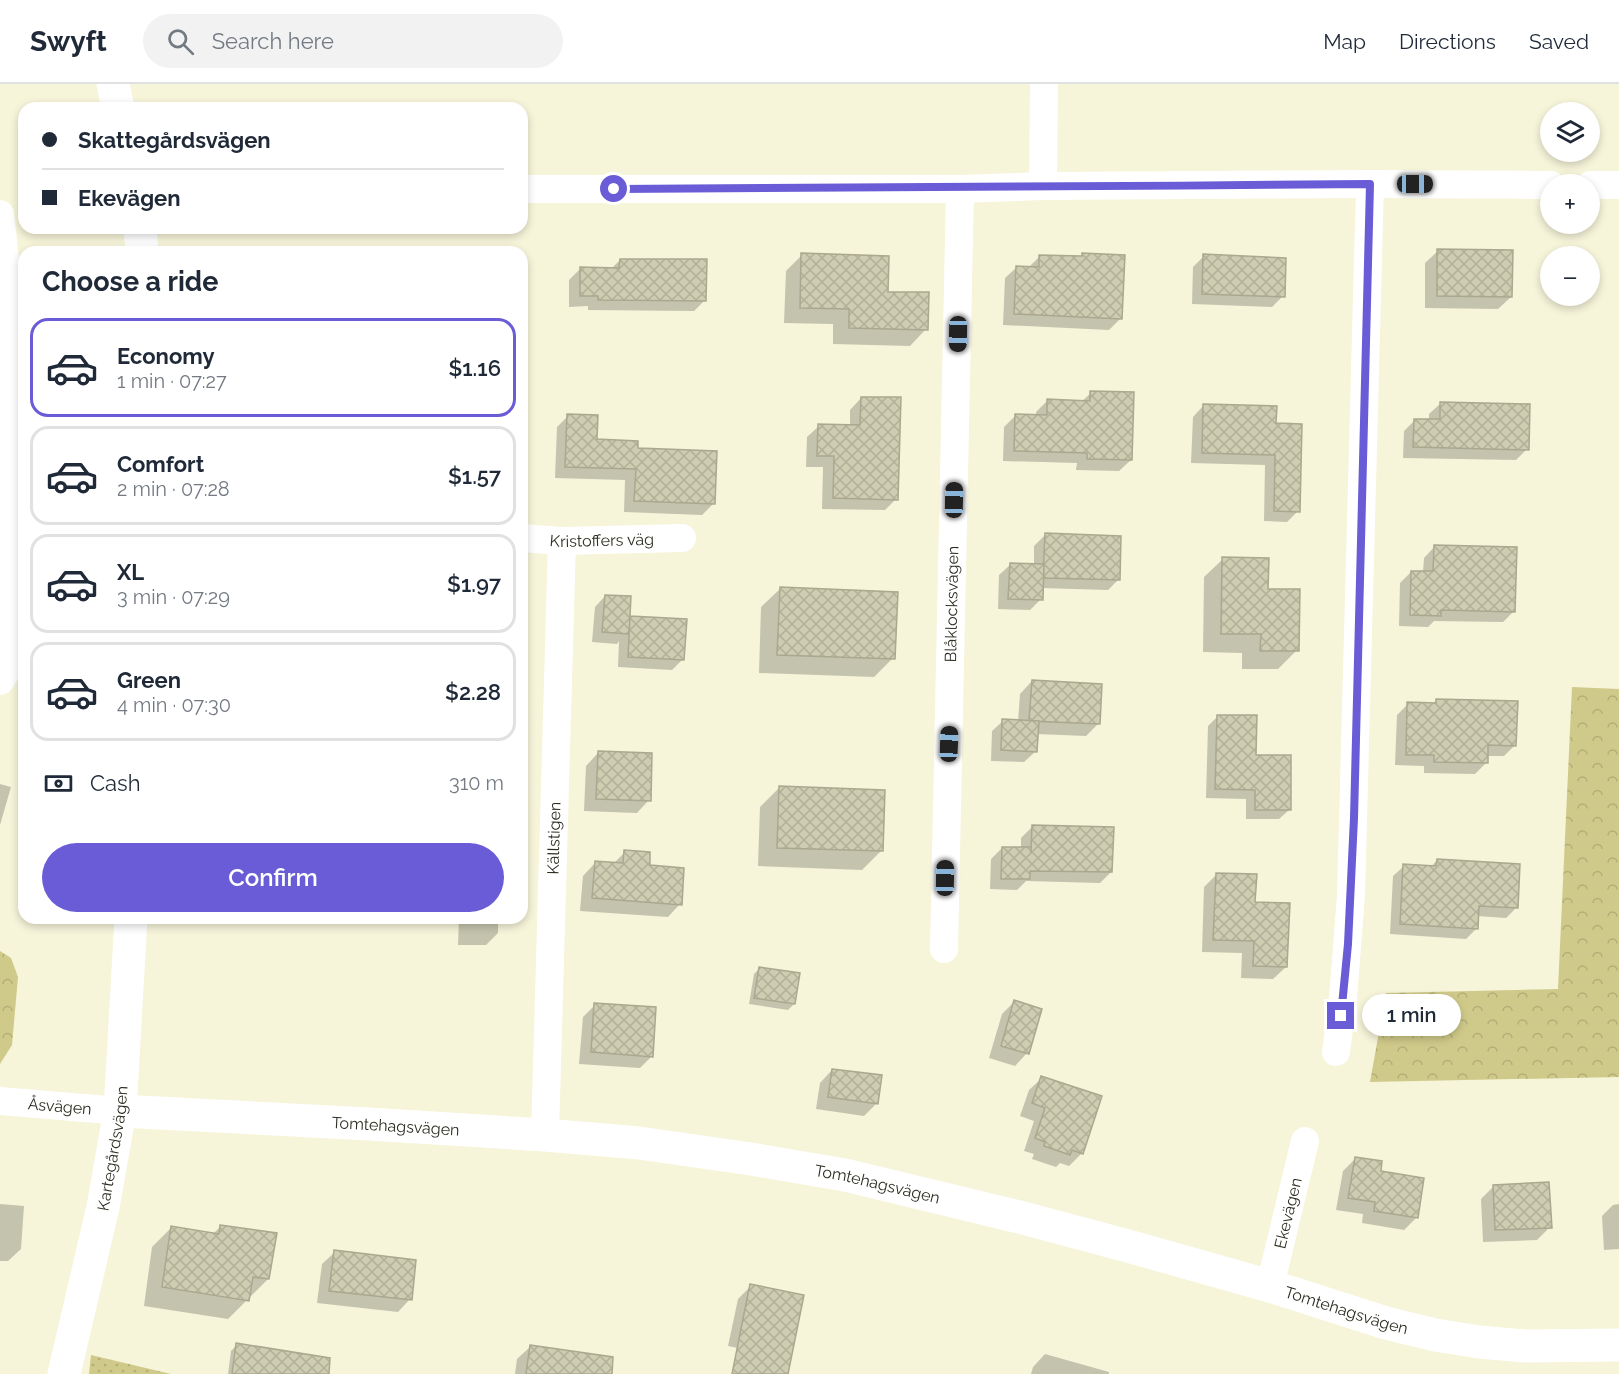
<!DOCTYPE html>
<meta charset="utf-8">
<style>
:root{--surface:#fff;--page:#f2f2f3;--text:#1f2937;--muted:#747a83;--line:#e0e1e3;--accent:#695cd6}
body{margin:0;font-family:Raleway,sans-serif;background:var(--page);color:var(--text);height:100vh;display:flex;flex-direction:column;font-size:22px;white-space:nowrap}
*{box-sizing:border-box;margin:0}
p{font-size:20px;color:var(--muted)}
.icon{flex:none;width:33px;height:33px;fill:none;stroke:currentColor;stroke-width:2;stroke-linecap:round;stroke-linejoin:round}
.map{position:relative;flex:1;overflow:hidden}
.drawer{position:absolute;left:18px;top:162px;width:510px;height:678px;display:flex;flex-direction:column;background:var(--surface);border-radius:18px;box-shadow:0 3px 9px #0003}
.drawer>*{flex:none}
.banner{position:absolute;left:18px;top:18px;width:510px;height:132px;border-radius:18px;box-shadow:0 3px 9px #0003;display:grid;align-content:center;height:132px;padding:0 24px;background:var(--surface)}
.fabs{position:absolute;left:1540px;top:18px;display:grid;gap:12px}
.fabs a{display:grid;place-items:center;width:60px;height:60px;border-radius:50%;background:var(--surface);box-shadow:0 3px 9px #0003;font-size:30px}
.end{position:absolute;width:27px;height:27px;margin:-14px;border:8px solid #695cd6;background:#fff;box-shadow:0 0 0 3px #fff}
.from{border-radius:50%}
.bubble{position:absolute;height:42px;border-radius:21px;background:var(--surface);box-shadow:0 3px 9px #0003;font-size:20px;font-weight:600;line-height:42px;text-align:center}
.car{position:absolute;width:18px;height:36px;margin:-18px -9px;border-radius:8px;box-shadow:0 0 4px 2px #0007;background:linear-gradient(#222 24%,#8ab4d8 0 40%,#222 0 76%,#8ab4d8 0 86%,#222 0)}
.banner b{display:flex;align-items:center;gap:21px;height:57px;font-size:22px}
.banner b+b{border-top:2px solid var(--line)}
.banner i{width:15px;height:15px;background:var(--text)}
ul{padding:0;list-style:none}
li{display:flex;align-items:center;gap:18px;height:99px;margin:0 12px 9px;padding:0 12px;border:3px solid var(--line);border-radius:18px}
li div{flex:1}
li b{display:block;font-size:22px}
li em{font-style:normal;font-weight:600}
li.current{border-color:var(--accent)}
li>.icon{width:54px;height:54px;stroke-width:1.5}
h2{padding:0 24px;font-size:27px;line-height:72px}
.pay{display:flex;align-items:center;gap:15px;height:66px;padding:0 24px;font-size:22px}
.pay p{margin-inline-start:auto}
.action{display:flex;gap:12px;margin-top:auto;padding:12px 24px}
.action a{flex:1;height:69px;border-radius:36px;background:var(--accent);color:#fff;font-size:24px;font-weight:600;line-height:69px;text-align:center}
header{display:flex;align-items:center;gap:36px;box-sizing:border-box;height:84px;padding:0 30px;background:var(--surface);border-bottom:2px solid var(--line)}
header strong{font-size:28px}
nav{display:flex;gap:33px;margin-inline-start:auto;font-size:21px}
.search{width:420px;height:54px;background:var(--page);display:flex;align-items:center;gap:15px;box-sizing:border-box;padding:0 21px;border-radius:33px;color:var(--muted);font-size:22px}
.map>svg:first-child{display:block}
.grass{fill:url(#grass-dots)}
.forest{fill:url(#forest-crowns)}
.shadow{fill:#0003}
.building{fill:url(#building-cross-hatch);stroke:#aaa88e;stroke-width:1.5}
.lines{fill:none;stroke-linecap:round;stroke-linejoin:round}
.minor{stroke:#fff;stroke-width:28}
.tertiary{stroke:#fff;stroke-width:33}
.route{stroke:#695cd6;stroke-width:8}
.labels{text-anchor:middle;stroke-width:4.5;stroke-linejoin:round;paint-order:stroke}
.street-label{font-size:16px;fill:#2e2d22;stroke:#fff}
</style>
<header>
<strong>Swyft</strong>
<div class="search"><svg class="icon" aria-label="search" viewBox="0 0 24 24"><circle cx="10" cy="10" r="6"/><path d="M15 15l6 6"/></svg>Search here</div>
<nav><a>Map</a><a>Directions</a><a>Saved</a></nav>
</header>
<div class="map">
<svg width="1619" height="1290" viewBox="0 0 1619 1290">
<defs>
<pattern id="grass-dots" width="8" height="8" patternUnits="userSpaceOnUse" patternTransform="scale(1.5)"><rect width="8" height="8" fill="#d0ca8a"/><path d="M2 2h.1M6 6h.1" fill="none" stroke="#b3ae77" stroke-width="1.8" stroke-linecap="round"/></pattern>
<pattern id="forest-crowns" width="20" height="18" patternUnits="userSpaceOnUse" patternTransform="scale(1.5)"><rect width="20" height="18" fill="#d0ca8a"/><path d="M2 6a3 3 0 1 1 6 0M12 15a3 3 0 1 1 6 0" fill="none" stroke="#b3ae77"/></pattern>
<pattern id="building-cross-hatch" width="8" height="8" patternUnits="userSpaceOnUse" patternTransform="scale(1.5)"><rect width="8" height="8" fill="#ceccb1"/><path d="M0 0l8 8M0 8l8-8" fill="none" stroke="#b1b098"/></pattern>
</defs>
<rect width="100%" height="100%" fill="#f6f4d9"/>
<!-- grass -->
<path class="grass" d="M91,1271L171,1290H89Z"/>
<!-- forest -->
<g class="forest">
<path d="M1572,603L1619,605V993L1370,998L1386,909L1558,905Z"/>
<path d="M0,867L11,874L18,893L12,961L0,980Z"/>
</g>
<!-- shadow -->
<g class="shadow">
<path d="M1438,167L1511,213L1498,225L1425,224V179Z"/>
<path d="M802,171L887,209L926,245L910,262L833,260V240L784,239L786,187Z"/>
<path d="M1082,171L1120,235L1109,246L1003,241L1005,194L1017,183L1028,184L1040,172L1079,174Z"/>
<path d="M1204,172L1283,212L1272,223L1192,220L1193,183Z"/>
<path d="M620,176L705,216L694,227L588,226V222L569,223V196L580,185H611Z"/>
<path d="M1091,309L1131,376L1119,387L1076,386L1077,379L1003,377L1004,343L1015,332H1036V328L1047,317L1081,318Z"/>
<path d="M861,314L896,415L885,426L822,425L823,383H806L807,353L819,342H850V326Z"/>
<path d="M1441,319L1527,365L1516,376L1403,374L1404,347L1415,336H1429V330Z"/>
<path d="M1203,322L1275,341L1298,427L1287,438L1264,437L1265,381L1191,379L1193,333Z"/>
<path d="M568,332L595,356L637,366L713,420L702,431L624,428L625,396L555,394L557,343Z"/>
<path d="M1045,451L1119,495L1108,506L1041,504V515L1030,526L998,525L999,491L1010,481H1034V462Z"/>
<path d="M1435,462L1514,527L1503,538L1434,537L1428,543L1399,542L1400,499L1411,488H1423L1424,474Z"/>
<path d="M1223,475L1267,506L1297,566L1278,585H1242V569L1203,568L1204,493Z"/>
<path d="M780,505L893,574L874,593L759,589L761,523Z"/>
<path d="M605,512L628,533L685,536L683,575L672,586L618,583L619,557L617,560L592,558L595,523Z"/>
<path d="M1032,597L1098,640L1086,652L1036,650L1035,668L1024,678L991,677L992,647L1003,637L1018,638L1020,610Z"/>
<path d="M1436,616L1515,661L1504,672H1486V679L1475,690L1424,689V682L1395,681L1397,631L1408,620H1433Z"/>
<path d="M1218,632L1254,672L1289,726L1279,735H1246V715L1206,714L1208,642Z"/>
<path d="M598,669L649,716L637,729L584,727L586,682Z"/>
<path d="M0,700L11,703L0,741Z"/>
<path d="M779,704L881,767L862,786L758,782L760,723Z"/>
<path d="M1032,743L1111,788L1100,799L1026,797L1017,806L990,805L991,775L1002,764H1021V754Z"/>
<path d="M625,768L648,783L680,820L668,833L580,827L583,792L595,779L613,780Z"/>
<path d="M1437,776L1516,824L1506,834L1477,832V844L1466,855L1390,850L1393,792L1404,782L1431,783Z"/>
<path d="M1217,790L1254,819L1286,883L1273,895L1241,894L1242,869L1202,868L1204,803Z"/>
<path d="M459,834H498V849L486,861H458Z"/>
<path d="M760,884L794,920L788,926L749,920L754,890Z"/>
<path d="M1014,918L1027,969L1015,982L989,974L1002,930Z"/>
<path d="M595,921L652,972L640,984L579,980L583,933Z"/>
<path d="M832,986L877,1019L864,1032L816,1025L820,999Z"/>
<path d="M1042,994L1082,1069L1069,1082L1060,1079L1056,1083L1032,1075L1034,1070L1024,1067L1034,1037L1020,1032L1029,1006Z"/>
<path d="M1355,1075L1379,1088L1417,1133L1404,1146L1362,1139L1363,1130L1336,1126L1343,1087Z"/>
<path d="M1493,1103L1550,1143L1537,1156L1483,1158L1481,1115Z"/>
<path d="M0,1120L24,1122L21,1165L8,1177H0Z"/>
<path d="M1619,1120V1165L1604,1166L1602,1132L1613,1121Z"/>
<path d="M221,1142L268,1195L228,1235L144,1222L152,1163L171,1144L213,1150Z"/>
<path d="M335,1168L410,1215L398,1228L317,1219L322,1180Z"/>
<path d="M751,1202L780,1273L728,1262L738,1215Z"/>
<path d="M237,1261L277,1290H228L231,1267Z"/>
<path d="M530,1263L575,1290H515L517,1275Z"/>
<path d="M1045,1270L1109,1288V1290H1031L1033,1283Z"/>
</g>
<!-- building -->
<g class="building">
<path d="M1437,165L1513,166L1512,213L1437,212Z"/>
<path d="M801,169L889,172L888,208H929L928,246L849,244V225L800,224Z"/>
<path d="M1082,169L1125,171L1122,235L1014,230L1016,182L1039,183V171L1082,172Z"/>
<path d="M1203,170L1286,174L1285,213L1202,210Z"/>
<path d="M620,175H707L706,217L598,216V212H580V183L619,184Z"/>
<path d="M1090,307L1134,308L1132,376L1087,375V369L1014,367L1015,330L1047,331V315L1090,317Z"/>
<path d="M861,313H901L898,416L833,414L834,372H817L818,340L860,341Z"/>
<path d="M1440,318L1530,320L1529,366L1413,363L1414,335H1440Z"/>
<path d="M1203,320L1277,322L1276,339L1302,340L1300,428L1274,427L1275,371L1202,369Z"/>
<path d="M567,330L598,331L597,355L638,357V364L717,367L715,420L634,417L636,385L565,383Z"/>
<path d="M1045,449L1121,452L1120,496L1043,494Z"/>
<path d="M1434,461L1517,463L1515,528L1441,526V532L1410,531L1411,487H1433Z"/>
<path d="M1222,473L1269,474L1268,505H1300L1299,567H1260L1261,550H1221Z"/>
<path d="M1010,479L1044,480L1043,516L1008,515Z"/>
<path d="M780,503L898,508L895,575L777,571Z"/>
<path d="M605,511L631,512L630,532L687,535L684,576L628,573L630,532L629,550L602,548Z"/>
<path d="M1032,596L1102,600L1100,640L1029,637Z"/>
<path d="M1436,615L1518,617L1516,662L1488,661V679L1434,678V671H1406L1407,618L1436,619Z"/>
<path d="M1217,631H1257L1256,671H1291V726H1255V706L1215,705Z"/>
<path d="M1002,635L1039,637L1037,668L1001,666Z"/>
<path d="M598,667L652,669L651,717L596,715Z"/>
<path d="M779,702L885,706L883,767L777,764Z"/>
<path d="M1032,741L1114,743L1112,788L1030,787V795H1001L1002,763H1031V769Z"/>
<path d="M624,766L650,768V781L684,784L682,821L592,814L595,777L623,779Z"/>
<path d="M1437,775L1520,780L1518,824L1479,822L1478,845L1400,840L1403,780L1436,782Z"/>
<path d="M1216,789L1257,790L1255,818L1290,819L1287,883L1253,882L1254,857L1213,856Z"/>
<path d="M759,883L800,889L795,920L754,914Z"/>
<path d="M1014,916L1042,925L1029,970L1001,962Z"/>
<path d="M594,919L656,923L653,973L591,968Z"/>
<path d="M832,985L882,991L878,1020L828,1013Z"/>
<path d="M1041,992L1102,1012L1083,1070L1072,1066L1070,1071L1044,1062L1045,1058L1035,1054L1045,1024L1032,1019Z"/>
<path d="M1355,1073L1382,1077L1381,1087L1424,1094L1418,1134L1374,1127L1375,1118L1348,1114Z"/>
<path d="M1549,1098L1552,1144L1495,1146L1493,1101Z"/>
<path d="M220,1141L277,1149L269,1195L253,1193L249,1217L162,1203L171,1142L219,1150Z"/>
<path d="M334,1166L416,1176L412,1216L329,1207Z"/>
<path d="M750,1200L804,1211L788,1290H732Z"/>
<path d="M236,1259L330,1274L329,1290H232Z"/>
<path d="M530,1261L613,1273L612,1290H526Z"/>
</g>
<g class="lines">
<!-- minor -->
<g class="minor">
<path d="M1590,101H1619"/>
<path d="M1043,102L1044,0"/>
<path d="M522,105H960L1043,102L1370,100L1551,101"/>
<path d="M0,130C18,275 11,422 11,568L7,586L0,597"/>
<path id="s1" d="M522,454L562,457L682,454"/>
<path id="s2" d="M944,865L960,105"/>
<path d="M1336,968L1343,914L1351,812L1370,100"/>
<path id="s3" d="M0,1017L120,1027"/>
<path id="s4" d="M545,1051L562,457"/>
<path id="s5" d="M1270,1202L1305,1057"/>
</g>
<!-- tertiary -->
<g class="tertiary">
<path d="M113,0L118,24"/>
<path d="M140,144L142,168"/>
<path id="s6" d="M120,1027L369,1040L545,1051L639,1059L751,1075L845,1091L1023,1134L1128,1162L1270,1202L1386,1239L1435,1251L1479,1258L1526,1262L1619,1261"/>
<path id="s7" d="M64,1290L103,1123L120,1027L131,834"/>
</g>
</g>
<g class="lines">
<!-- route -->
<path class="route" d="M614,105C866,105 1118,102 1370,100L1354,734L1348,860L1341,932"/>
</g>
<g class="labels">
<!-- street labels -->
<g class="street-label">
<text dy="6" stroke="none"><textPath href="#s1" startOffset="80">Kristoffers väg</textPath></text>
<text dy="6" stroke="none"><textPath href="#s2" startOffset="345">Blåklocksvägen</textPath></text>
<text dy="6" stroke="none"><textPath href="#s4" startOffset="297">Källstigen</textPath></text>
<text dy="6" stroke="none"><textPath href="#s3" startOffset="60">Åsvägen</textPath></text>
<text dy="6" stroke="none"><textPath href="#s6" startOffset="276">Tomtehagsvägen</textPath></text>
<text dy="6" stroke="none"><textPath href="#s7" startOffset="231">Kartegårdsvägen</textPath></text>
<text dy="6" stroke="none"><textPath href="#s6" startOffset="762">Tomtehagsvägen</textPath></text>
<text dy="6" stroke="none"><textPath href="#s5" startOffset="75">Ekevägen</textPath></text>
<text dy="6" stroke="none"><textPath href="#s6" startOffset="1248">Tomtehagsvägen</textPath></text>
</g>
</g>
</svg>
<div class="fabs">
<a><svg class="icon" aria-label="layers" viewBox="0 0 24 24"><path d="M12 4l9 5-9 5-9-5zM3 14l9 5 9-5"/></svg></a>
<a>+</a>
<a>−</a>
</div>
<i class="end from" style="left:614px;top:105px"></i>
<i class="end" style="left:1341px;top:932px"></i>
<div class="bubble" style="left:1362px;top:910px;width:99px">1 min</div>
<i class="car" style="left:1415px;top:100px;rotate:90deg"></i>
<i class="car" style="left:958px;top:250px;rotate:181deg"></i>
<i class="car" style="left:954px;top:416px;rotate:1deg"></i>
<i class="car" style="left:949px;top:660px;rotate:2deg"></i>
<i class="car" style="left:945px;top:794px;rotate:1deg"></i>
<div class="banner">
<b><i class="from"></i>Skattegårdsvägen</b>
<b><i></i>Ekevägen</b>
</div>
<section class="drawer">
<h2>Choose a ride</h2>
<ul>
<li class="current"><svg class="icon" aria-label="car" viewBox="0 0 24 24"><path d="M5 17H2v-5l4-1 3-4h7l3 4 3 1v5h-3M9 17h6M6 11h13"/><circle cx="7" cy="17" r="2"/><circle cx="17" cy="17" r="2"/></svg><div><b>Economy</b><p>1 min · 07:27</p></div><em>$1.16</em></li>
<li><svg class="icon" aria-label="car" viewBox="0 0 24 24"><path d="M5 17H2v-5l4-1 3-4h7l3 4 3 1v5h-3M9 17h6M6 11h13"/><circle cx="7" cy="17" r="2"/><circle cx="17" cy="17" r="2"/></svg><div><b>Comfort</b><p>2 min · 07:28</p></div><em>$1.57</em></li>
<li><svg class="icon" aria-label="car" viewBox="0 0 24 24"><path d="M5 17H2v-5l4-1 3-4h7l3 4 3 1v5h-3M9 17h6M6 11h13"/><circle cx="7" cy="17" r="2"/><circle cx="17" cy="17" r="2"/></svg><div><b>XL</b><p>3 min · 07:29</p></div><em>$1.97</em></li>
<li><svg class="icon" aria-label="car" viewBox="0 0 24 24"><path d="M5 17H2v-5l4-1 3-4h7l3 4 3 1v5h-3M9 17h6M6 11h13"/><circle cx="7" cy="17" r="2"/><circle cx="17" cy="17" r="2"/></svg><div><b>Green</b><p>4 min · 07:30</p></div><em>$2.28</em></li>
</ul>
<div class="pay"><svg class="icon" aria-label="cash" viewBox="0 0 24 24"><path d="M3 7h18v10H3z"/><circle cx="12" cy="12" r="2"/></svg>Cash<p>310 m</p></div>
<div class="action"><a>Confirm</a></div>
</section>
</div>
